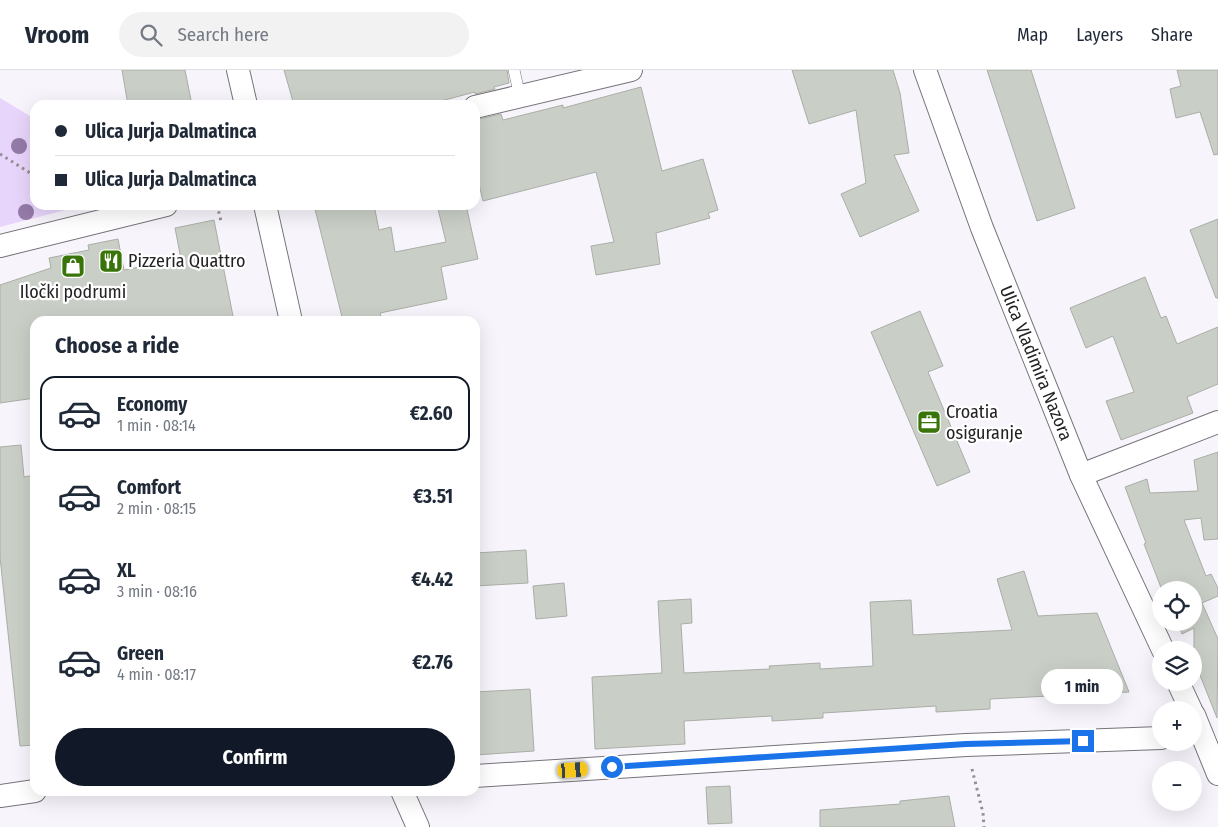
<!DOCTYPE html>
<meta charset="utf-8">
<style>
:root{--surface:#fff;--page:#f2f2f3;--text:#1f2937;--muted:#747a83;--line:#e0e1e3;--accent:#111827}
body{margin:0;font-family:"Fira Sans Condensed",sans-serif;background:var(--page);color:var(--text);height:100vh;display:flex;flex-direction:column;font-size:19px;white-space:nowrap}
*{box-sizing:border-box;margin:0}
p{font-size:16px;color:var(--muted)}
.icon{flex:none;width:28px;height:28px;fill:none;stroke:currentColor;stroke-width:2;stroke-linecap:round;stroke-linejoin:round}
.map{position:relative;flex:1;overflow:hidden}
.drawer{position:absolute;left:30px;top:246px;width:450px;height:480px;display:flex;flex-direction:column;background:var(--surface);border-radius:15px;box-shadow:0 5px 20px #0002}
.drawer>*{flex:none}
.guide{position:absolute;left:30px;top:30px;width:450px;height:110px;border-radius:15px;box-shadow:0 5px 20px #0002;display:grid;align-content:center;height:110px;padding:0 25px;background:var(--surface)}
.buttons{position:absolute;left:1152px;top:511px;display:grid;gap:10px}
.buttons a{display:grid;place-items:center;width:50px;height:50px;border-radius:50%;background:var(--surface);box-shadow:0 5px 20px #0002;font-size:25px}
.end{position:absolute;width:22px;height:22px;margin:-11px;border:6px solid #1a73e8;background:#fff;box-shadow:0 0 0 2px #fff}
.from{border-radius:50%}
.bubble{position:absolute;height:35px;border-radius:18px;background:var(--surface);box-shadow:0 5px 20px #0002;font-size:16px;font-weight:700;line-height:35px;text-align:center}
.car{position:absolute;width:15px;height:30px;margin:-15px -8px;border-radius:6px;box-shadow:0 0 4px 1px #0007;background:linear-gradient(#f5c518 24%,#345 0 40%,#f5c518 0 76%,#345 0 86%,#f5c518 0)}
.guide b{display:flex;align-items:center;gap:18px;height:48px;font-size:19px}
.guide b+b{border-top:1px solid var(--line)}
.guide i{width:12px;height:12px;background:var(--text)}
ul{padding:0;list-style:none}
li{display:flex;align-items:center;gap:15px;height:75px;margin:0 10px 8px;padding:0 15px;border:2px solid transparent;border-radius:15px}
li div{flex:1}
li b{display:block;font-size:19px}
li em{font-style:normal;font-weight:700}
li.current{border-color:var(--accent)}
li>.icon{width:45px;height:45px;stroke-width:1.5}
h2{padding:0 25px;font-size:22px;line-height:60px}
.action{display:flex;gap:10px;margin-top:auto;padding:10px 25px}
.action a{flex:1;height:58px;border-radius:30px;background:var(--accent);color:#fff;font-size:20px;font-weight:700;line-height:58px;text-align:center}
header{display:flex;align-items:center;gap:30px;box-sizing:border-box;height:70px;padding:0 25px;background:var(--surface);border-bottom:1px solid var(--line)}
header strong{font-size:24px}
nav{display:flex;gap:28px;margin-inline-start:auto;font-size:18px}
.search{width:350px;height:45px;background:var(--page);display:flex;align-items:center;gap:12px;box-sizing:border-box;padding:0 18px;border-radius:28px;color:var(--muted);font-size:19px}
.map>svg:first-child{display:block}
.green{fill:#e8d5fb}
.building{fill:#c9cfc7;stroke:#a9aea6}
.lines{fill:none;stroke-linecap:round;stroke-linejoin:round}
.lane-casing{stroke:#76737a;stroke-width:12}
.street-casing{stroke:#76737a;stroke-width:24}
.path{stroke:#928f95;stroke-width:3;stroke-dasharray:2.5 4;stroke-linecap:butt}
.lane{stroke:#fff;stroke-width:11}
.street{stroke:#fff;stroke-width:22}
.tree{fill:#957ba8}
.route{stroke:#1a73e8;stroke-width:6}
.labels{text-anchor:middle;stroke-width:4.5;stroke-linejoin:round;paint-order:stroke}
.poi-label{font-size:18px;fill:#232225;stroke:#fff;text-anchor:start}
.street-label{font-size:18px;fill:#232225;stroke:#fff}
</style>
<header>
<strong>Vroom</strong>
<div class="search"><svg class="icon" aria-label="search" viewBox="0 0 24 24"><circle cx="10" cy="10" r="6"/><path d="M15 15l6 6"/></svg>Search here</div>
<nav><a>Map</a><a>Layers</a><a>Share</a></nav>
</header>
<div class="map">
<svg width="1218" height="757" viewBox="0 0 1218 757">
<rect width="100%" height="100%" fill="#f8f4fc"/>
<!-- green -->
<path class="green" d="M0,28L35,49V135H85L0,157Z"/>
<!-- building -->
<g class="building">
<path d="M122,0H185L192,35H128Z"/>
<path d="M284,0H507L509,13L494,17L495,19L475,24V22L426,35H294Z"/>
<path d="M792,0H893L900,23L909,83L894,85L919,141L860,167L841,124L866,113L856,40L809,54Z"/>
<path d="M987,0H1031L1075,138L1037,151Z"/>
<path d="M1177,0H1218V84L1214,85L1200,42L1176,48L1170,19L1181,16Z"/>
<path d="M641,17L662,101L703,89L718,140L708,143L710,148L656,163L660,194L596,205L591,176L614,172L596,102L483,131L475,97V50L501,44L503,50L563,35V38Z"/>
<path d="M314,135H374L379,160L391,157L395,182L446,172L437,135H466L478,189L441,197L447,229L380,243L382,251H343Z"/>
<path d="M1218,149V228H1216L1190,160Z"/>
<path d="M214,150L234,251H35V328L0,333V215L51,198L49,188L89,180L88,175L118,169L124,200L181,189L175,158Z"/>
<path d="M1145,207L1161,248L1166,246L1177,274L1218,257V314L1187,327L1193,343L1121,370L1106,331L1134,322L1113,266L1086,278L1070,238Z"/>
<path d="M920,241L943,296L928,302L970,402L937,416L871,262Z"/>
<path d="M21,375L24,407L35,405V675L20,676L0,487V377Z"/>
<path d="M1218,382V469L1204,470L1201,448L1184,450L1206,506L1211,504L1218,518V526L1202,533L1218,569L1217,648L1194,590V558L1182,564L1177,552H1194V520H1162L1144,474L1146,473L1125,417L1147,409L1150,423L1198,421L1194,390Z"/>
<path d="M526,480L528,513L475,516V483Z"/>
<path d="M1024,501L1038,546L1097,543L1129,622L990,629V639L936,642V636L823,643V648L772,651V646L684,651L685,674L595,679L592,607L662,603L658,531L691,529L692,553L681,554L684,603L770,599L769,596L820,593V599L873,596L870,532L911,530L913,565L1012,560L997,509Z"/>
<path d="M564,513L567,546L536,549L533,516Z"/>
<path d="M530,619L534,681L475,685V622Z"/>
<path d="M730,716L732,753L708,754L706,717Z"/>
<path d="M949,726L955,757H820V740L900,734V731Z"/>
</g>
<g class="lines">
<!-- lane casing -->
<g class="lane-casing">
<path id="lane" d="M514,0L520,27"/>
</g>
<!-- street casing -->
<g class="street-casing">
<g id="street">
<path d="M238,0L246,35"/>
<path d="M925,0L982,158L1081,405L1163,580"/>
<path d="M475,37L631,0"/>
<path d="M265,135L291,251"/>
<path d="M0,176L166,135"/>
<path d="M1081,405L1218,352"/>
<path d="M1178,612L1191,640"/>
<path d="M1194,645L1218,704"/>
<path d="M475,706L966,675L1161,668"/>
<path d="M402,721L418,757"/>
<path d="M0,726L35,721"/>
</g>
</g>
<!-- path -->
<g class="path">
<path d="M0,84L35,106"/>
<path d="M217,135L221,151"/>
<path d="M972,699L983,743L984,757"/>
</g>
<!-- lane -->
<use href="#lane" class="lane"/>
<!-- street -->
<use href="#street" class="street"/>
</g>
<!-- trees -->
<g class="tree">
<circle cx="19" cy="76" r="8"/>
<circle cx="26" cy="142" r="8"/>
</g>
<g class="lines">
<!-- route -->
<path class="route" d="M612,697L966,674L1083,671"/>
</g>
<!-- icons -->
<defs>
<g id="restaurant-square" transform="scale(1.25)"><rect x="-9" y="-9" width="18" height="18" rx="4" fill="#397408" stroke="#fff"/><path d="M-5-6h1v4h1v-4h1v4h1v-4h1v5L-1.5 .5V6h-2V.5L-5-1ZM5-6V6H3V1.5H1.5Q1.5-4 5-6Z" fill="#fff"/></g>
<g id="shop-square" transform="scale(1.25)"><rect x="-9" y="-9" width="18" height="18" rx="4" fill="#397408" stroke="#fff"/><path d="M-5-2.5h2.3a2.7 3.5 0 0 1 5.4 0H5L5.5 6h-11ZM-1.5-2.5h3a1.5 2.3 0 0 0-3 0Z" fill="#fff"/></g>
<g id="office-square" transform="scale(1.25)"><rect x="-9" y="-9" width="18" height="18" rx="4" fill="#397408" stroke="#fff"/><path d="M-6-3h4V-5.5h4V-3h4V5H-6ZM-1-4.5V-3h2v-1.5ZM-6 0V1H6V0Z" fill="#fff"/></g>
</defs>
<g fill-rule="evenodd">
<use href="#restaurant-square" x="111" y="191"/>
<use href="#shop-square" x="73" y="196"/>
<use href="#office-square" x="929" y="352"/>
</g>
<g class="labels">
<!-- poi labels -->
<g class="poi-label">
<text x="128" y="197">Pizzeria Quattro</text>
<text x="73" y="228" text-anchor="middle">Iločki podrumi</text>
<text x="946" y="348">Croatia<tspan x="946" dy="21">osiguranje</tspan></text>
</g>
<!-- street labels -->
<g class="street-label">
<text transform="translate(1036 293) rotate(68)" y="6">Ulica Vladimira Nazora</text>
</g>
</g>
</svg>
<div class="buttons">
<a><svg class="icon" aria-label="locate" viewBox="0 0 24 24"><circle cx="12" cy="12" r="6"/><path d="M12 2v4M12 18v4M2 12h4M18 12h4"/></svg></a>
<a><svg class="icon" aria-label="layers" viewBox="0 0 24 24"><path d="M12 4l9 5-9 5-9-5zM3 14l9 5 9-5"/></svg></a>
<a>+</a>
<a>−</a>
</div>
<i class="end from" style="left:612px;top:697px"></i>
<i class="end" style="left:1083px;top:671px"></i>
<div class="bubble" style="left:1041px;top:599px;width:82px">1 min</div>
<i class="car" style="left:573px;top:700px;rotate:86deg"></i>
<div class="guide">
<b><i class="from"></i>Ulica Jurja Dalmatinca</b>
<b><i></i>Ulica Jurja Dalmatinca</b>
</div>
<section class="drawer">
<h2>Choose a ride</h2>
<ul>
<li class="current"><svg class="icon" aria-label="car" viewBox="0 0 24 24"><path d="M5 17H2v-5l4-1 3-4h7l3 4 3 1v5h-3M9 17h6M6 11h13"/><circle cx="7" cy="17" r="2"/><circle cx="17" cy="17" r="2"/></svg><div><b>Economy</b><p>1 min · 08:14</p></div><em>€2.60</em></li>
<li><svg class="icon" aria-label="car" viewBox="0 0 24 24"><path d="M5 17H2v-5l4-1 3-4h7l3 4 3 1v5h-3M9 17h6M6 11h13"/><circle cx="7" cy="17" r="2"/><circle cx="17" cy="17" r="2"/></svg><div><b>Comfort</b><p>2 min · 08:15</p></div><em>€3.51</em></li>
<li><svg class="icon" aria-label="car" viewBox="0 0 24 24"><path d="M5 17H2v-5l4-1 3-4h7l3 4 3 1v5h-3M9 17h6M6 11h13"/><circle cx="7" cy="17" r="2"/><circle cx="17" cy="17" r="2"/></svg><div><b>XL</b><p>3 min · 08:16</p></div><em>€4.42</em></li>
<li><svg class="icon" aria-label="car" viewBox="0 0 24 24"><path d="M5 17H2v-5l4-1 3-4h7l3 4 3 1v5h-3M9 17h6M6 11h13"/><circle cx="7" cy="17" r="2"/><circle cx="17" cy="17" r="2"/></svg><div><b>Green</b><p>4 min · 08:17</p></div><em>€2.76</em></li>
</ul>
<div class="action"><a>Confirm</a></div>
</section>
</div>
